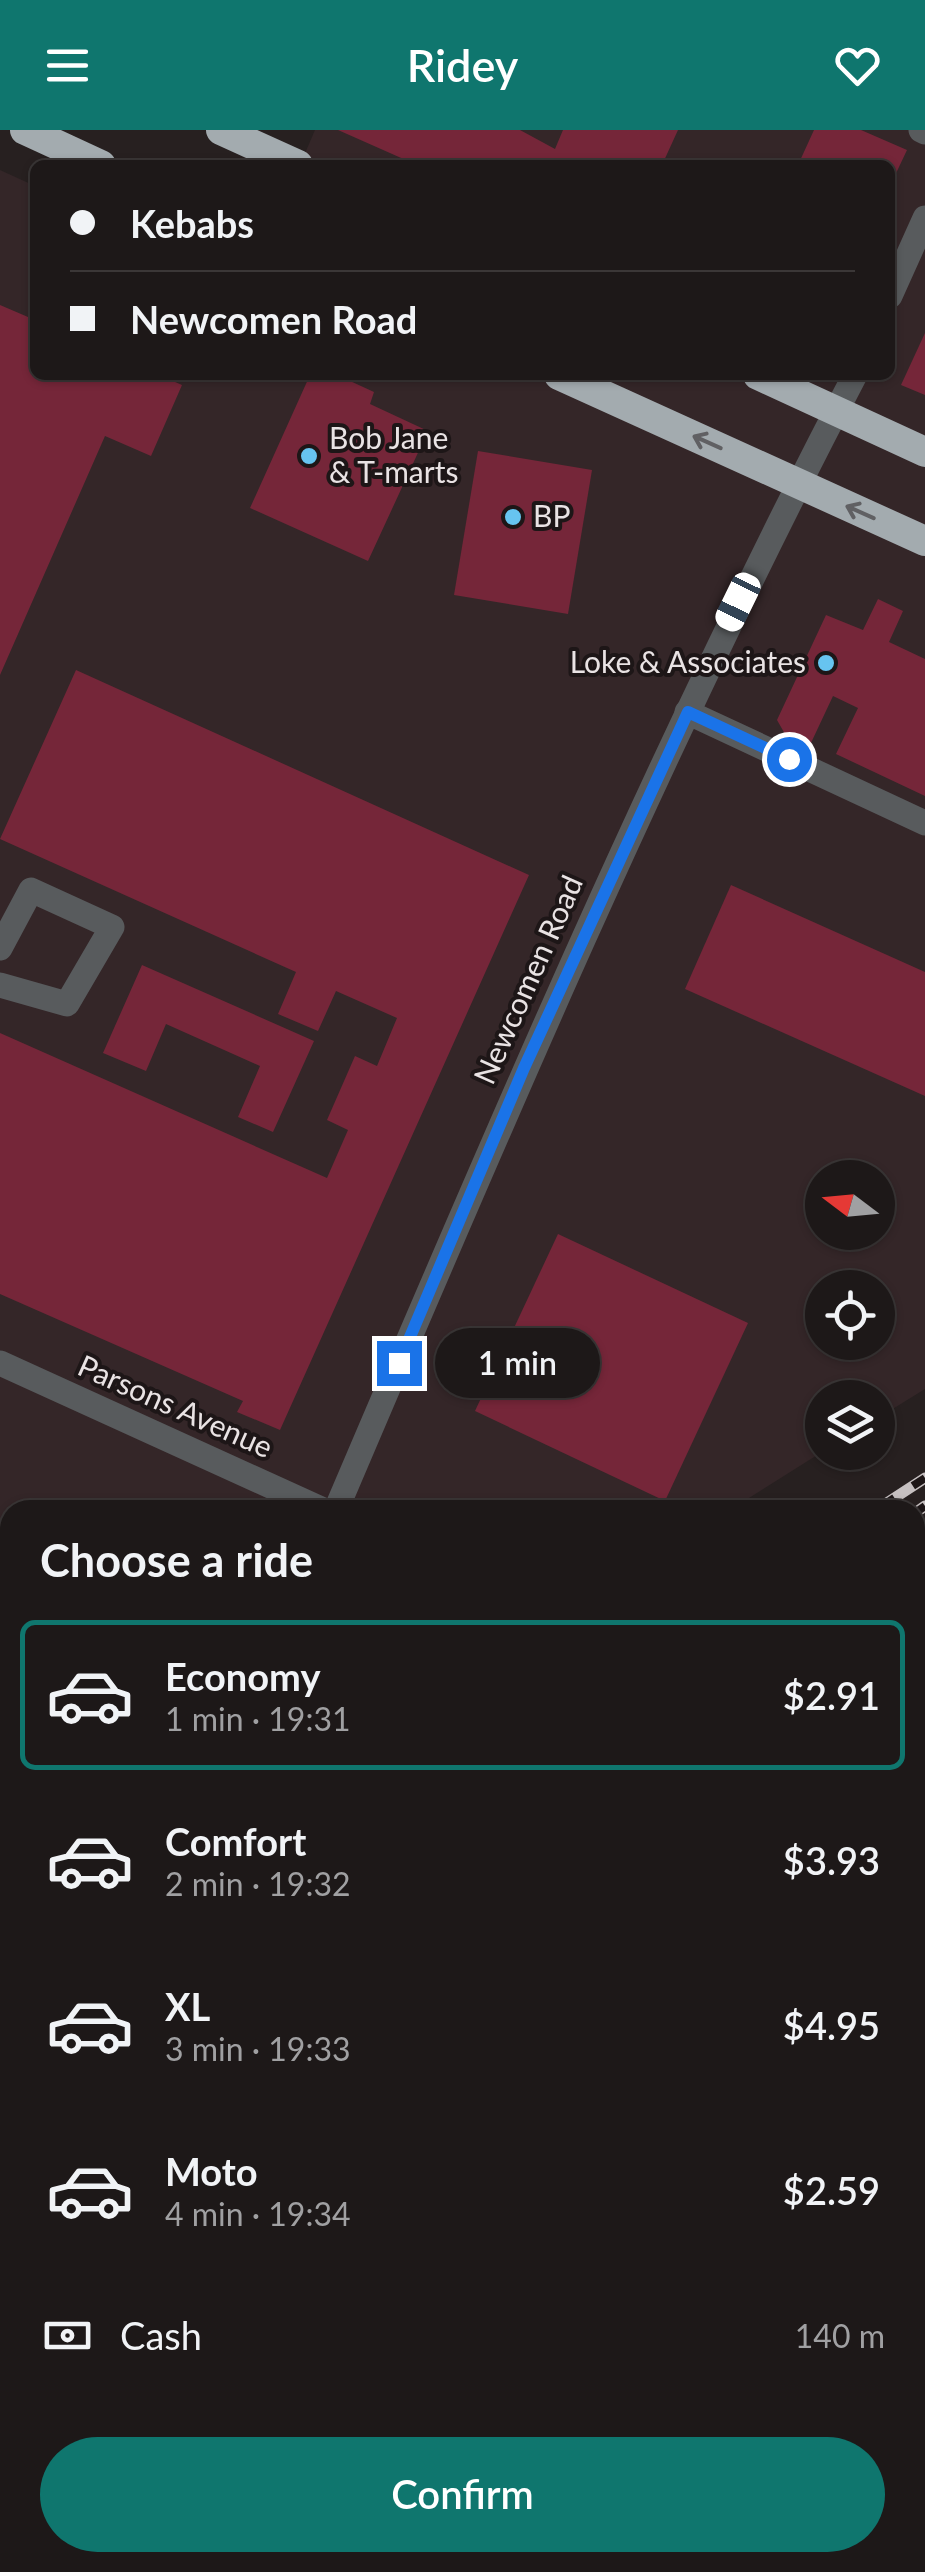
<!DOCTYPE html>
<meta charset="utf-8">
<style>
:root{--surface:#1d1818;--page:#2a2525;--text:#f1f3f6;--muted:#a0a0a2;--line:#3b3737;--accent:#0f766e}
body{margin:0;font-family:Lato,sans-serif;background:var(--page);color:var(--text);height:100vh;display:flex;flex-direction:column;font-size:38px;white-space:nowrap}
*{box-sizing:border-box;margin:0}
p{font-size:32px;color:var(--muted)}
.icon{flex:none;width:55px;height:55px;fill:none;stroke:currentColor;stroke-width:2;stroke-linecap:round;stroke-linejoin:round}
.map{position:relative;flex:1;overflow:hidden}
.side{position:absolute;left:0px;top:1370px;width:925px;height:1072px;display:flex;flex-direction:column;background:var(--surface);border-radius:30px 30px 0 0;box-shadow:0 2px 8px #0004,0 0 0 2px var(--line)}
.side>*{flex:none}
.guide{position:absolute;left:30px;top:30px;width:865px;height:220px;border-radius:15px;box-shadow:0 2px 8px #0004,0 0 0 2px var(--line);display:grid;align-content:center;height:220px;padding:0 40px;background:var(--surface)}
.needle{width:65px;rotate:286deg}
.tools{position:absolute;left:805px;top:1030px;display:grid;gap:20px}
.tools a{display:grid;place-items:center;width:90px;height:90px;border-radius:50%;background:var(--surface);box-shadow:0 2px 8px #0004,0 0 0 2px var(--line);font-size:50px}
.end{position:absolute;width:45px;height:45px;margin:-22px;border:12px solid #1a73e8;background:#fff;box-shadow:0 0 0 5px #fff}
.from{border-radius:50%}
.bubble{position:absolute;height:70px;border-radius:35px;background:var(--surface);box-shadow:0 2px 8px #0004,0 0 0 2px var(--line);font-size:32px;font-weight:600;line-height:70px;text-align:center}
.car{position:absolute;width:30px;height:60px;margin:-30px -15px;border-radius:12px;box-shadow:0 0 8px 2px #0007;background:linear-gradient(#fff 24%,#345 0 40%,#fff 0 76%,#345 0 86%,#fff 0)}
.guide b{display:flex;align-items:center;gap:35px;height:95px;font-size:38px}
.guide b+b{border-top:2px solid var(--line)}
.guide i{width:25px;height:25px;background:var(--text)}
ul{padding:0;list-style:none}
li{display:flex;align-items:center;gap:30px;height:150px;margin:0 20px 15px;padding:0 20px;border:5px solid transparent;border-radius:15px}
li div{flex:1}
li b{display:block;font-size:38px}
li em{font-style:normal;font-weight:600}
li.selected{border-color:var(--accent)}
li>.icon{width:90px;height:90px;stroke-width:1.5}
h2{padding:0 40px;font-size:45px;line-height:120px}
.pay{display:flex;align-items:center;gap:25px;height:110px;padding:0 40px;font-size:38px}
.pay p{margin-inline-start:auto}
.button{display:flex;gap:20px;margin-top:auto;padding:20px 40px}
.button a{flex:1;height:115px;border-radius:60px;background:var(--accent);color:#fff;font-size:40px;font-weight:600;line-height:115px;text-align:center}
header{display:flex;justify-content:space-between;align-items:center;height:130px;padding:0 40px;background:var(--accent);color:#fff;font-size:45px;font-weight:600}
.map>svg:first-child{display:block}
.built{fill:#342628;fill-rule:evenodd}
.green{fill:#64313a}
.building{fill:#752639}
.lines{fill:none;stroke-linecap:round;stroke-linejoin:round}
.path{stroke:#736c6d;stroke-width:6;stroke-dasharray:5 8;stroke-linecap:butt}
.minor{stroke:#585b5d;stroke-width:25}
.major{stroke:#8d9498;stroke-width:25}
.highway{stroke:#a3abaf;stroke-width:30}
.rail-casing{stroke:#c6c0c1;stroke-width:11}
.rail{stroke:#1d1617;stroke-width:8;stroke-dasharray:22;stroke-linecap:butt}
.oneway{stroke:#606063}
.route{stroke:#1a73e8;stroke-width:12}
.poi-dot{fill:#67c4f0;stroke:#1d1617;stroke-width:4}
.labels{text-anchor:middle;stroke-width:8;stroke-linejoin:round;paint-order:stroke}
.poi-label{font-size:30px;fill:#e9e3e4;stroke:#1d1617;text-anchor:start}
.street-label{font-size:30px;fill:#e9e3e4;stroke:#1d1617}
</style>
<header><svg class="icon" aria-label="menu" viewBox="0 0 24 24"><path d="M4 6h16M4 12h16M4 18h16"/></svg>Ridey<svg class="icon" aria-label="heart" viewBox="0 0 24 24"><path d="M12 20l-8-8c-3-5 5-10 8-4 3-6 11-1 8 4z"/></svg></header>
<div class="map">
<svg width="925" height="2442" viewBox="0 0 925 2442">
<rect width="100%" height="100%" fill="#272020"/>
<!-- built -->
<path class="built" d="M315,0H925V1259L878,1288V1268H822V1322L730,1380H10V1762L0,1767V40L35,56V245H890V35H300ZM822,1048H878V1102H822ZM822,1158H878V1212H822Z"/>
<!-- green -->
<g class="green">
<path d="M925,1407V1571L915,1577V1413Z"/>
<path d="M10,2016V2128L0,2133V2023Z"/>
</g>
<!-- building -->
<g class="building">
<path d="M338,0H520L555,19L563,0H678L662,35H417Z"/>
<path d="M814,0H861L907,20L890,56V35H798Z"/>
<path d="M0,175L35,190V245H159L182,255L151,326L105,306L0,545Z"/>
<path d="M925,203V265L901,255Z"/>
<path d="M310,245H337L374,262L370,274L428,301L368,431L250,378Z"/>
<path d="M478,321L592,340L568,484L454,465Z"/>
<path d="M878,469L903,481L889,512L925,529V666L836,624L858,578L833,566L810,615L785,604L777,590L826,485L863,500Z"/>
<path d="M76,540L529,745L280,1300L237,1282L243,1271L0,1164V903L327,1048L348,1000L327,990L355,926L377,936L397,888L336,861L318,901L278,884L296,842L0,709Z"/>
<path d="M731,755L925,842V966L685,859Z"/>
<path d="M142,835L314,911L273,1002L238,987L260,936L166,894L146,941L103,923Z"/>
<path d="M558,1104L748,1193L665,1371L475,1281Z"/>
<path d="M0,1438H10V1590L0,1591Z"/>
<path d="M915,1899L925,1904L915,1930Z"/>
<path d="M925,1989V2132L915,2127V2010Z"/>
<path d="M9,2254L10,2390L0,2397V2259Z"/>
<path d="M925,2284V2348L915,2344L921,2313L915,2306Z"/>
<path d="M915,2356L925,2361V2435L915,2431Z"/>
</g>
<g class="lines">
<!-- path -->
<g class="path">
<path d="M915,1508L925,1503"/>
<path d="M0,2052L10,2047"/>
</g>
<!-- minor -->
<g class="minor">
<path d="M921,0L925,2"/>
<path d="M890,166L925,88"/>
<path d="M687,582L925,693"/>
<path d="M0,818L31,760L112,797L67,874L0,855"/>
<path d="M0,1233L323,1380"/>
<path d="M336,1380C499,997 662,614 855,245"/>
<path d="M0,1773L10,1767"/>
<path d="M915,1798L925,1805"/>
<path d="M0,2171L10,2165"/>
<path d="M0,2431L10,2428"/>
<path d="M705,2432L726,2442"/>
</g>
<!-- major -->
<g class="major">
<path d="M915,1647L925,1641"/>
<path d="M98,2442L102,2432"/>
</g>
<!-- highway -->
<g class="highway">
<path d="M25,0L101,35"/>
<path d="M221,0L298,35"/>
<path d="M559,245L925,411"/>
<path d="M758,245L925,322"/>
</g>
<!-- rail casing -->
<g class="rail-casing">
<g id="rail">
<path d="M876,1380L925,1348"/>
<path d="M915,1383L925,1376"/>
<path d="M0,1913L10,1907"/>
<path d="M0,1944L10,1937"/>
<path d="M0,1972L10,1965"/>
</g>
</g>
<!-- rail -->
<use href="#rail" class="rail"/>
</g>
<!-- one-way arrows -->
<defs><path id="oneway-shaft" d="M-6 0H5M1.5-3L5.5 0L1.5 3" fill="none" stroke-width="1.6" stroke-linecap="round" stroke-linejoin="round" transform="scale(2.5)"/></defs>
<g class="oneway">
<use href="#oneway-shaft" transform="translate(707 312) rotate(-156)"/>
<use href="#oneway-shaft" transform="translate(860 382) rotate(-156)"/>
</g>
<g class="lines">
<!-- route -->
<path class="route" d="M399,1233L524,938L688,582L789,629"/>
</g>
<!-- markers -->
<g class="poi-dot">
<circle cx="309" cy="326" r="10"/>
<circle cx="513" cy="387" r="10"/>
<circle cx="826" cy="533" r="10"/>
</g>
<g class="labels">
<!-- poi labels -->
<g class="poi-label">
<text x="329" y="319">Bob Jane<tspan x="329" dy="34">&amp; T-marts</tspan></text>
<text x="533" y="397">BP</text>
<text x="806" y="543" text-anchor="end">Loke &amp; Associates</text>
</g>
<!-- street labels -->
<g class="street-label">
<text transform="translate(529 850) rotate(-66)" y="10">Newcomen Road</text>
<text transform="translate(175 1277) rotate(24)" y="10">Parsons Avenue</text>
</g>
</g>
</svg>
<div class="tools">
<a><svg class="needle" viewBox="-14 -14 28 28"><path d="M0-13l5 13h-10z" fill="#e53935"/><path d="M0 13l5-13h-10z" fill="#a0a0a2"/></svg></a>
<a><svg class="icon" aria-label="locate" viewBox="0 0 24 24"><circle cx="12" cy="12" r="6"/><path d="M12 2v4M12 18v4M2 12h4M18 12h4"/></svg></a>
<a><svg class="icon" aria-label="layers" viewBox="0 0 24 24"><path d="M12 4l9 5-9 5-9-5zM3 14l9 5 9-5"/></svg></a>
</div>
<i class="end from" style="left:789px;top:629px"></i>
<i class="end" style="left:399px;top:1233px"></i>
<div class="bubble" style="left:435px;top:1198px;width:165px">1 min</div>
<i class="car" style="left:738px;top:472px;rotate:206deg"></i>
<div class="guide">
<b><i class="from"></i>Kebabs</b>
<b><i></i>Newcomen Road</b>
</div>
<section class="side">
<h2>Choose a ride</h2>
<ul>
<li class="selected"><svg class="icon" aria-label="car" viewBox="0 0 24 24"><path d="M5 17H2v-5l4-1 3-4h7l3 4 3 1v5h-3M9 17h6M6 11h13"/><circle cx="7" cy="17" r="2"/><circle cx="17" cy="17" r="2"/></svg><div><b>Economy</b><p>1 min · 19:31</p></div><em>$2.91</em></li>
<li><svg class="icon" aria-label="car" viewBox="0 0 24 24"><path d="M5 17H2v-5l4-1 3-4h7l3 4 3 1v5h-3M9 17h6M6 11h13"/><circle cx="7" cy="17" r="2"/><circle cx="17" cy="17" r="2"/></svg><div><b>Comfort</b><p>2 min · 19:32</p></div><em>$3.93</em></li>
<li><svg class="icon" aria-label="car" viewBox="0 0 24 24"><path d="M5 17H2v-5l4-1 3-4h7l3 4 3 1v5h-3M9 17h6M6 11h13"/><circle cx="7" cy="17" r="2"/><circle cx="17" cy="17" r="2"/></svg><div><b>XL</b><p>3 min · 19:33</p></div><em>$4.95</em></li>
<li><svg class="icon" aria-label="car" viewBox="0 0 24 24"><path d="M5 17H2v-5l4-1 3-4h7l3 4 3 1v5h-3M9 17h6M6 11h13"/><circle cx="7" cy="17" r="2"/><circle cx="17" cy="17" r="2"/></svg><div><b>Moto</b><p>4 min · 19:34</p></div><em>$2.59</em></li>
</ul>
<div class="pay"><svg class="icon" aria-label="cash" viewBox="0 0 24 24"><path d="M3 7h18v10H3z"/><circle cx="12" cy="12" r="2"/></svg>Cash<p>140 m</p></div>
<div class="button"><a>Confirm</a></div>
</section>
</div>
